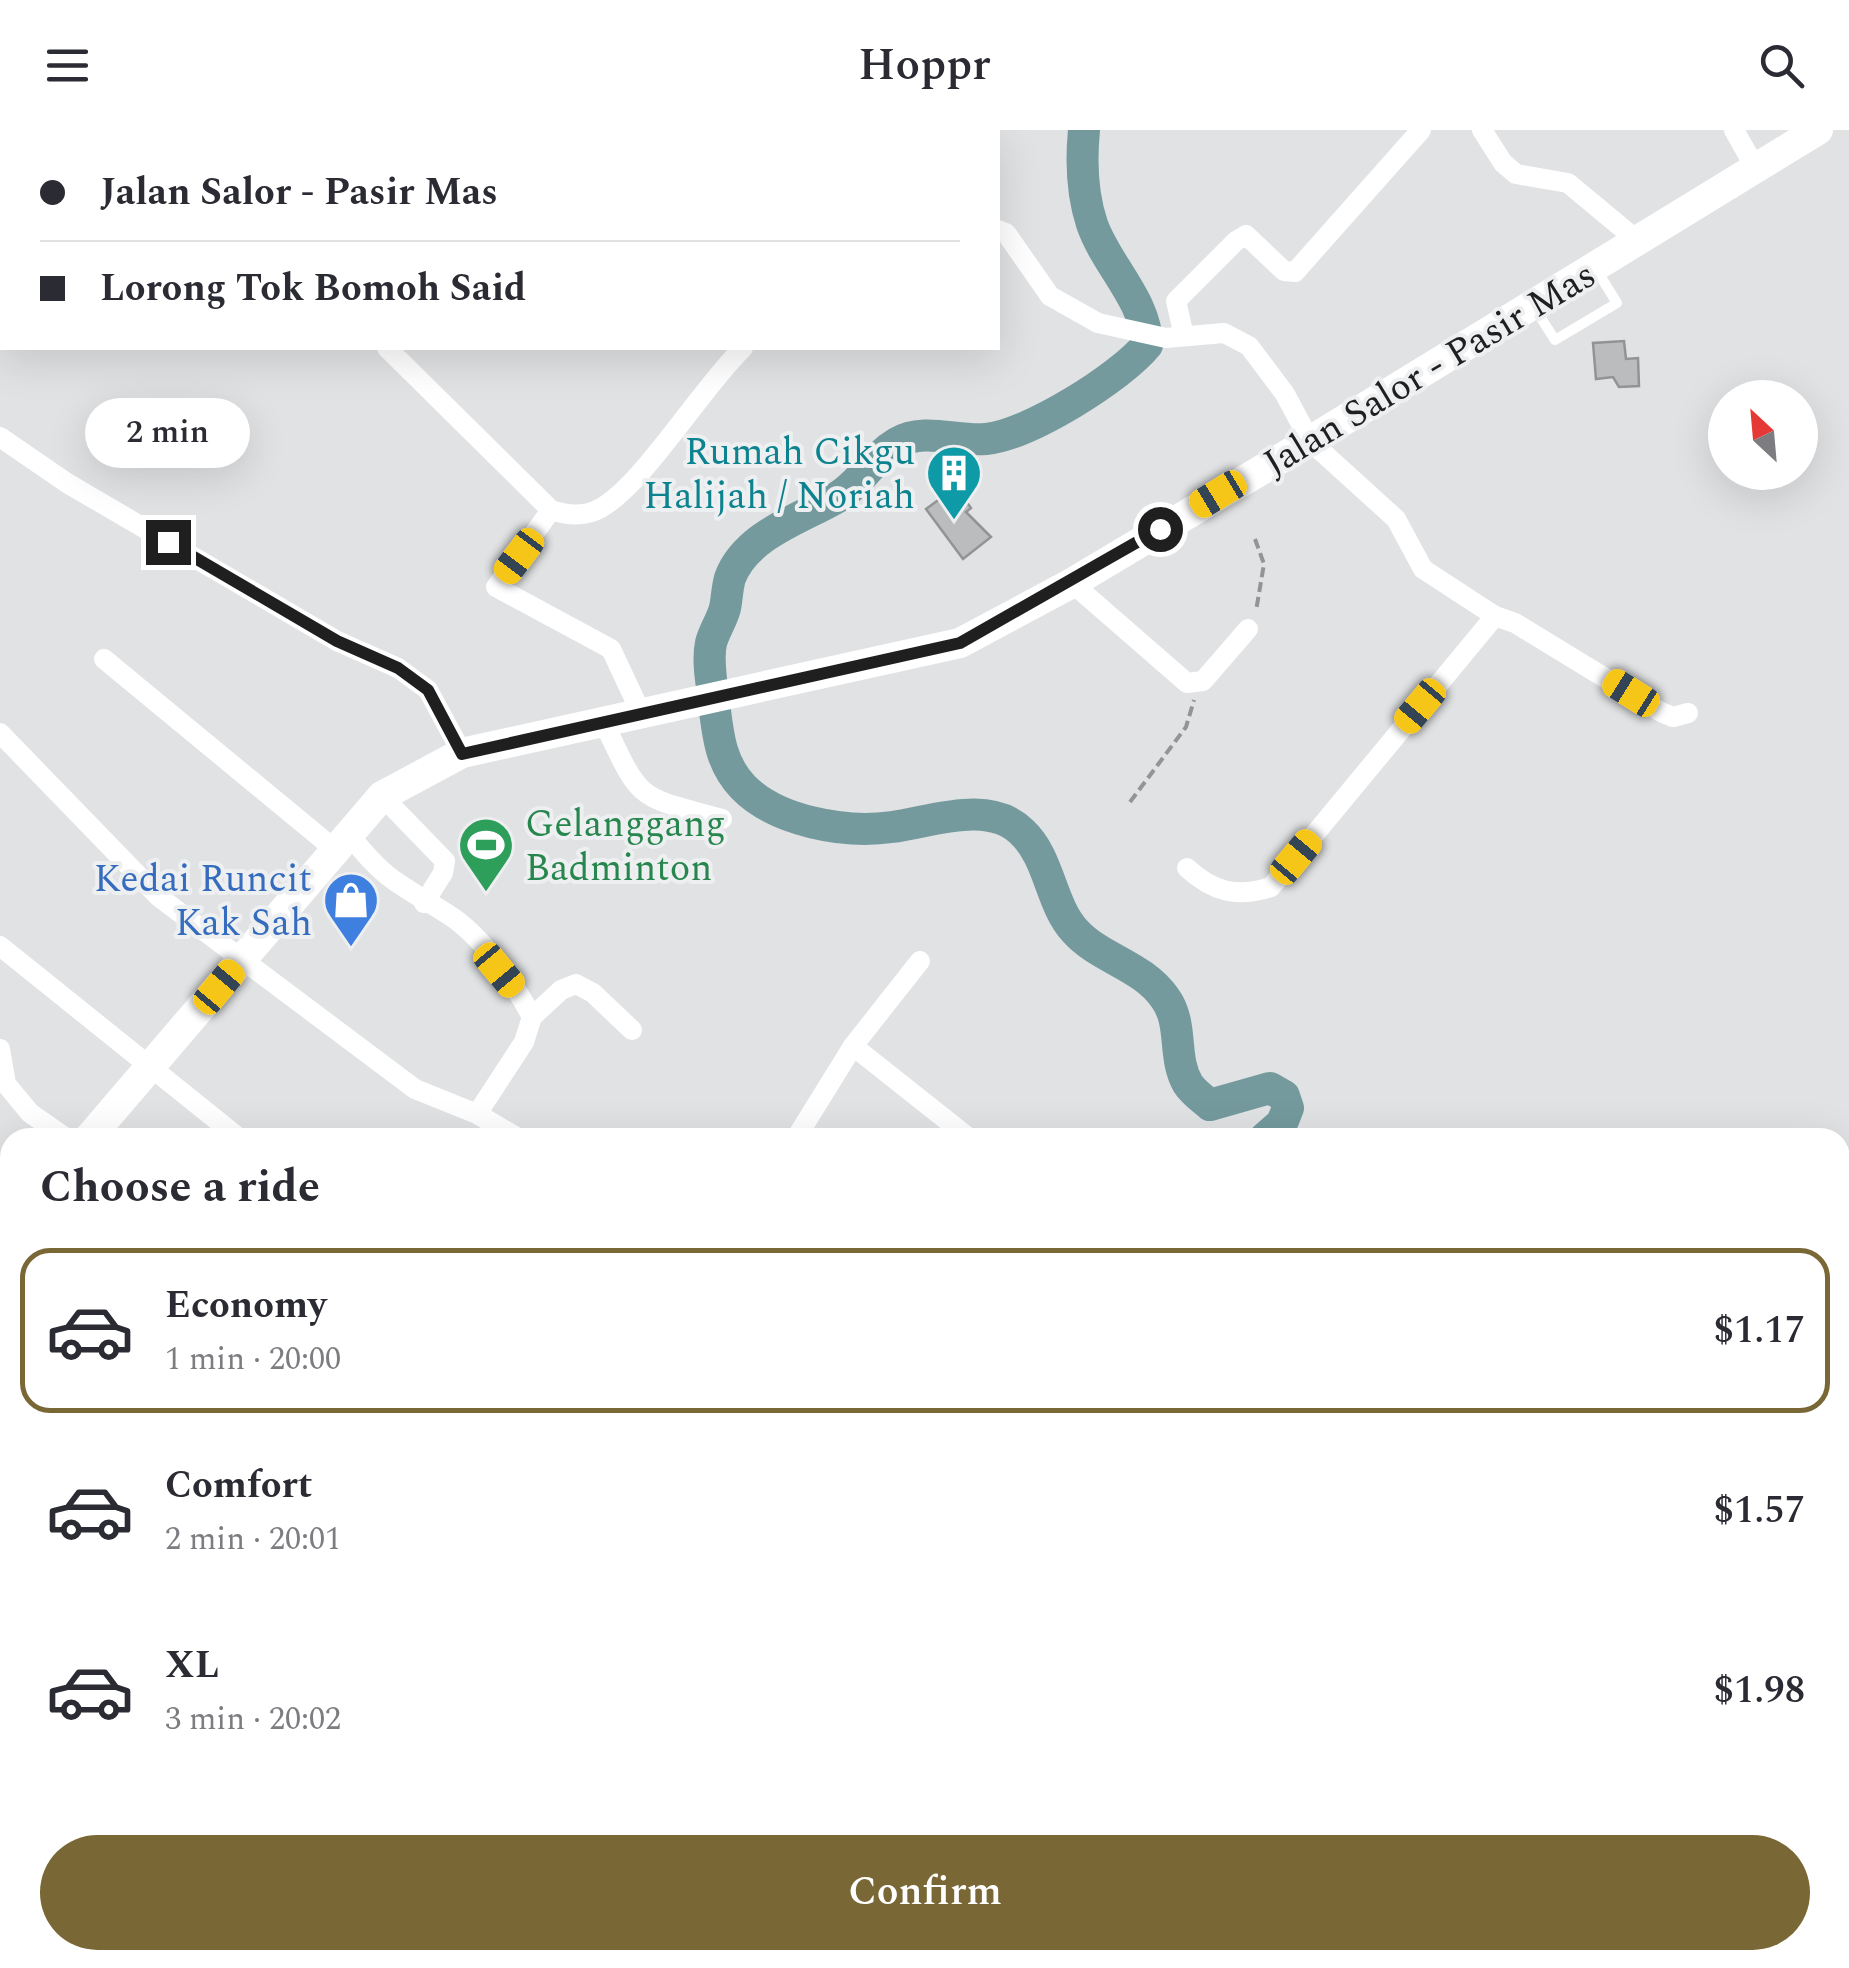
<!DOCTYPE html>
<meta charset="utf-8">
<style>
:root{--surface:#fff;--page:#f7f7f7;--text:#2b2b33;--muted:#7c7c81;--line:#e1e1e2;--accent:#796735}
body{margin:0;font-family:Spectral,serif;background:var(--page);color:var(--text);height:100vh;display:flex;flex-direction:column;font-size:38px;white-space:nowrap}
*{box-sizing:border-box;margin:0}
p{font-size:32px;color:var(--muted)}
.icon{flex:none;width:55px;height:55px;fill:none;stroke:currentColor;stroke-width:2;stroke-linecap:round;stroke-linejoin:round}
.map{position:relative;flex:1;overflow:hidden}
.details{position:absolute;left:0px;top:998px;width:1850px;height:842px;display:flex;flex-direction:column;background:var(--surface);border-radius:30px 30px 0 0;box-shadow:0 10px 40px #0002}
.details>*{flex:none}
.top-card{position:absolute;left:0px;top:0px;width:1000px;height:220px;box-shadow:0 10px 40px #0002;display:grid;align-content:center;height:220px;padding:0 40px;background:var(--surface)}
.needle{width:65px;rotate:334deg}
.buttons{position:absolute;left:1708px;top:250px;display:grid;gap:20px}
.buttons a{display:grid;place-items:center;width:110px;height:110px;border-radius:50%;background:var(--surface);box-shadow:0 10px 40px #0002;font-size:50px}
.end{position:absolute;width:45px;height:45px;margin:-22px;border:12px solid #1f1f20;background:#fff;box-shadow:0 0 0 5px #fff}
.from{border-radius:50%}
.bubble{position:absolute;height:70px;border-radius:35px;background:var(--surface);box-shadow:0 10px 40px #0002;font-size:32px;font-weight:600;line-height:70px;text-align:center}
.car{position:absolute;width:30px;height:60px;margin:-30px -15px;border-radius:12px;box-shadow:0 0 8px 2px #0007;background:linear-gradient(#f5c518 24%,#345 0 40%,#f5c518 0 76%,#345 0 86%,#f5c518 0)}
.top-card b{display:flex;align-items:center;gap:35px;height:95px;font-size:38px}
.top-card b+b{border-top:2px solid var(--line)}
.top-card i{width:25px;height:25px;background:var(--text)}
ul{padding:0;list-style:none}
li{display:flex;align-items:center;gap:30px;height:165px;margin:0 20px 15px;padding:0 20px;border:5px solid transparent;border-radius:30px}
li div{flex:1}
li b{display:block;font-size:38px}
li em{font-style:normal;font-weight:600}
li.on{border-color:var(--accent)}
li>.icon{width:90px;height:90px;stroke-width:1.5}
h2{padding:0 40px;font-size:45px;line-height:120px}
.primary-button{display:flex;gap:20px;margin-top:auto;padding:20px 40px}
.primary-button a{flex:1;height:115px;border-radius:60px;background:var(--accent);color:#fff;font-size:40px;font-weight:600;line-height:115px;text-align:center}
header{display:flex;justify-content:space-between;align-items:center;height:130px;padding:0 40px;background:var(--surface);font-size:45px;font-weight:600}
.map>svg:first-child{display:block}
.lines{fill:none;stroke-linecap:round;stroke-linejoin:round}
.river{stroke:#749a9d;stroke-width:32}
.building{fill:#bbbcbe;stroke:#929395;stroke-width:2.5}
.path{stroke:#939495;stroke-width:4;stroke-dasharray:10 5;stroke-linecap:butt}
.service{stroke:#fff;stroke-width:10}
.minor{stroke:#fff;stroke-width:20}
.secondary{stroke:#fff;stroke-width:30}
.route{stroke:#1f1f20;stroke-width:12}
.labels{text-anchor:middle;stroke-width:8;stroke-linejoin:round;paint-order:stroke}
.street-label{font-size:38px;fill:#1f1f20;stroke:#eeeff1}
.culture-label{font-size:38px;fill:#0d838f;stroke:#eeeff1;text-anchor:end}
.leisure-label{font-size:38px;fill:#27864d;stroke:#eeeff1;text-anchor:start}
.shop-label{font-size:38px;fill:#366cbe;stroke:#eeeff1;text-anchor:end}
</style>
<header><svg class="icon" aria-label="menu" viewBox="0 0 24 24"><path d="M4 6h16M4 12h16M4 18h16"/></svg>Hoppr<svg class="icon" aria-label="search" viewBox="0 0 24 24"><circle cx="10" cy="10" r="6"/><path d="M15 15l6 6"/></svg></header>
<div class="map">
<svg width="1849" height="1838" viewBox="0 0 1849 1838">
<rect width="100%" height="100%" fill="#e1e2e4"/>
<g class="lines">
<!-- river -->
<g class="river">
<path d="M1084,0C1081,31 1082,64 1092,94C1106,135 1147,171 1147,215C1121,247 1029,305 986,309C957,312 924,297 897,313C873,327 861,354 836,368C800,389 746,405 730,448C727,458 727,469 725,478C722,490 714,501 711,513C707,531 712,555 714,573C718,605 720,633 743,657C776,691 845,704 892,697C931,692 989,669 1022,702C1050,728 1050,774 1075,801C1100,829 1142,835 1165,868C1184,894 1172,927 1188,954C1193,962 1203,969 1210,975L1270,958L1284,966L1288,978L1282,993L1265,1008"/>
<path d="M1840,1544L1849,1550"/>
<path d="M1840,1828L1849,1831"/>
</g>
</g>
<!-- building -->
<g class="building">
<path d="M1624,211L1626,229L1638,228L1639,256L1619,257L1613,247L1596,249L1593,213Z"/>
<path d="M956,357L971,378L966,382L991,407L963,429L926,379Z"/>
</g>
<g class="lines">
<!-- path -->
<g class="path">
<path d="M1255,409L1264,434L1256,481"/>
<path d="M1130,672L1186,597L1194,570"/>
<path d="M1784,1830L1800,1838"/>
<path d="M1465,1838L1482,1830"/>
</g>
<!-- service -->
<path class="service" d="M1534,177L1555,210L1617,173L1596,139"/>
<!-- minor -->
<g class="minor">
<path d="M762,0L765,2"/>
<path d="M1482,0L1503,33L1516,44L1568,53L1639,112"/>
<path d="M1734,0L1756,39"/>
<path d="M31,2L32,0"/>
<path d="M322,2L323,0"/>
<path d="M0,57L2,55"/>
<path d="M998,100L1006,103L1050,166L1098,193L1166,208L1224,203L1249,216L1285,264L1310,311L1396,389L1423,439L1495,486L1515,493L1661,582L1673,587L1688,583"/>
<path d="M1184,206L1176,171L1236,111L1246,105L1284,141L1295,142L1421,0"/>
<path d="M387,218L551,380C566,385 582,387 597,380C641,359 701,258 743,218"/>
<path d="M0,307L67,353L337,511L398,538L428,560L462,623"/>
<path d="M551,380L496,457L611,519L641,583"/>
<path d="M1072,453L1187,553L1203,551L1248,499"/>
<path d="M104,529L333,718"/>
<path d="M603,591C642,673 635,665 722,689"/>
<path d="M0,603L159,767L415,959L477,984L518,1008"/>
<path d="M382,666L445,731L443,743L424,773"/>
<path d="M348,703C387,753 399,753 449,785C482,806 514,853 532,887"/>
<path d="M1187,738C1213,762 1237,768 1271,757L1495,486"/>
<path d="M0,816L239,1008"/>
<path d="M853,916L969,1008"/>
<path d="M0,919L6,954L30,983L66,1008"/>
<path d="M477,984L524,912L532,887L561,860L576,854L593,863L632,900"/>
<path d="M796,1008L853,916L920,831"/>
<path d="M0,1426L10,1414"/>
<path d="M1407,1830L1411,1838"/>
</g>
<!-- secondary -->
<g class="secondary">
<path d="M89,1008L382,666L462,623L960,513L1072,453L1310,311L1818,0"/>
<path d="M0,1115L10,1103"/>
</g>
</g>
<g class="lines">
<!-- route -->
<path class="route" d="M168,412L337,511L398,538L428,560L462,624L960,513L1160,399"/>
</g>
<!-- icons -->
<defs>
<g id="building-pin" transform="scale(2.875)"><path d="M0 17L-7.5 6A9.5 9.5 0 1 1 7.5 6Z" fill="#0f9aa8" stroke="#eeeff1"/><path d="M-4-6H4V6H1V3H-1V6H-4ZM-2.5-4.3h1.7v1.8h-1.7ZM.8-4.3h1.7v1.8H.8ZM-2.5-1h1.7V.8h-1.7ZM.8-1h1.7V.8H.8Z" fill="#fff"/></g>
<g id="stadium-pin" transform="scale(2.875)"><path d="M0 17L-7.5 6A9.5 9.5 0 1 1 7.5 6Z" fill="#2e9e5b" stroke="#eeeff1"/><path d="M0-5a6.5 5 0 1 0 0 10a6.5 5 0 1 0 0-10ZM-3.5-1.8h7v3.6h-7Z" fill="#fff"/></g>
<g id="shop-pin" transform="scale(2.875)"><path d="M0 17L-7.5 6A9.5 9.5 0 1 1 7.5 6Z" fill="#3f7fe0" stroke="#eeeff1"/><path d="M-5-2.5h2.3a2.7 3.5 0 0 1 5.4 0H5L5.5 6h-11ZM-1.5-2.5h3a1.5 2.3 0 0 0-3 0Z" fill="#fff"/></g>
</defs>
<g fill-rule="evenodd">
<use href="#building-pin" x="954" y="343"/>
<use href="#stadium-pin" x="486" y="715"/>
<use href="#shop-pin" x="351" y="770"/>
</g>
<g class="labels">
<!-- street labels -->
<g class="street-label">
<text transform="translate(1429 238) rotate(-31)" y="13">Jalan Salor - Pasir Mas</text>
</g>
<!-- culture labels -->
<g class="culture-label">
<text x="915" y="334">Rumah Cikgu<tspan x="915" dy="44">Halijah / Noriah</tspan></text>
</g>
<!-- leisure labels -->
<g class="leisure-label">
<text x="525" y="706">Gelanggang<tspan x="525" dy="44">Badminton</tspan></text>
</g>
<!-- shop labels -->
<g class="shop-label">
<text x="312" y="761">Kedai Runcit<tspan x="312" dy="44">Kak Sah</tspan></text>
</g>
</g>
</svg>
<div class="buttons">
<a><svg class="needle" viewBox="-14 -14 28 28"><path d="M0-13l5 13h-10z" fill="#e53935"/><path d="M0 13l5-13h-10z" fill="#7c7c81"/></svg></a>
</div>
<i class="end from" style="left:1160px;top:399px"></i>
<i class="end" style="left:168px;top:412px"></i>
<div class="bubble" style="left:85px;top:268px;width:165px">2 min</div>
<i class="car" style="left:1218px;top:364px;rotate:239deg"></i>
<i class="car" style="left:519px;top:426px;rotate:217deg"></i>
<i class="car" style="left:1631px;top:563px;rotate:302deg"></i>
<i class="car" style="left:1420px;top:576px;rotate:220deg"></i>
<i class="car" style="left:1296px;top:727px;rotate:40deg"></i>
<i class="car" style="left:499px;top:840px;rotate:140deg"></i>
<i class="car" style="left:219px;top:857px;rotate:40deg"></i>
<div class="top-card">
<b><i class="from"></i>Jalan Salor - Pasir Mas</b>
<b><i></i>Lorong Tok Bomoh Said</b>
</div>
<section class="details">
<h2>Choose a ride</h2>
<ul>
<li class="on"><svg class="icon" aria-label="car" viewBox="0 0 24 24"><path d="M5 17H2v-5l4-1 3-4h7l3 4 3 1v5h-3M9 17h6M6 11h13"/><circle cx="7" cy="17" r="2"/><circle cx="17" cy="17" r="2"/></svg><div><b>Economy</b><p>1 min · 20:00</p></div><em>$1.17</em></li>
<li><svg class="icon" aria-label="car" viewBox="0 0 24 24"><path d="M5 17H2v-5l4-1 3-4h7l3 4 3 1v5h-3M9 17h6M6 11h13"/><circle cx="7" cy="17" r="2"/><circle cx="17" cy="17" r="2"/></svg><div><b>Comfort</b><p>2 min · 20:01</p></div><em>$1.57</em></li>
<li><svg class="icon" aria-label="car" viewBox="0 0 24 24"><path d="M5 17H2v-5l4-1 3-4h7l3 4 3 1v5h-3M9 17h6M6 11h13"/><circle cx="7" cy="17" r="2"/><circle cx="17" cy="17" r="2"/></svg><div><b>XL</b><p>3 min · 20:02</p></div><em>$1.98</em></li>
</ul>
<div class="primary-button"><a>Confirm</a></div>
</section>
</div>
